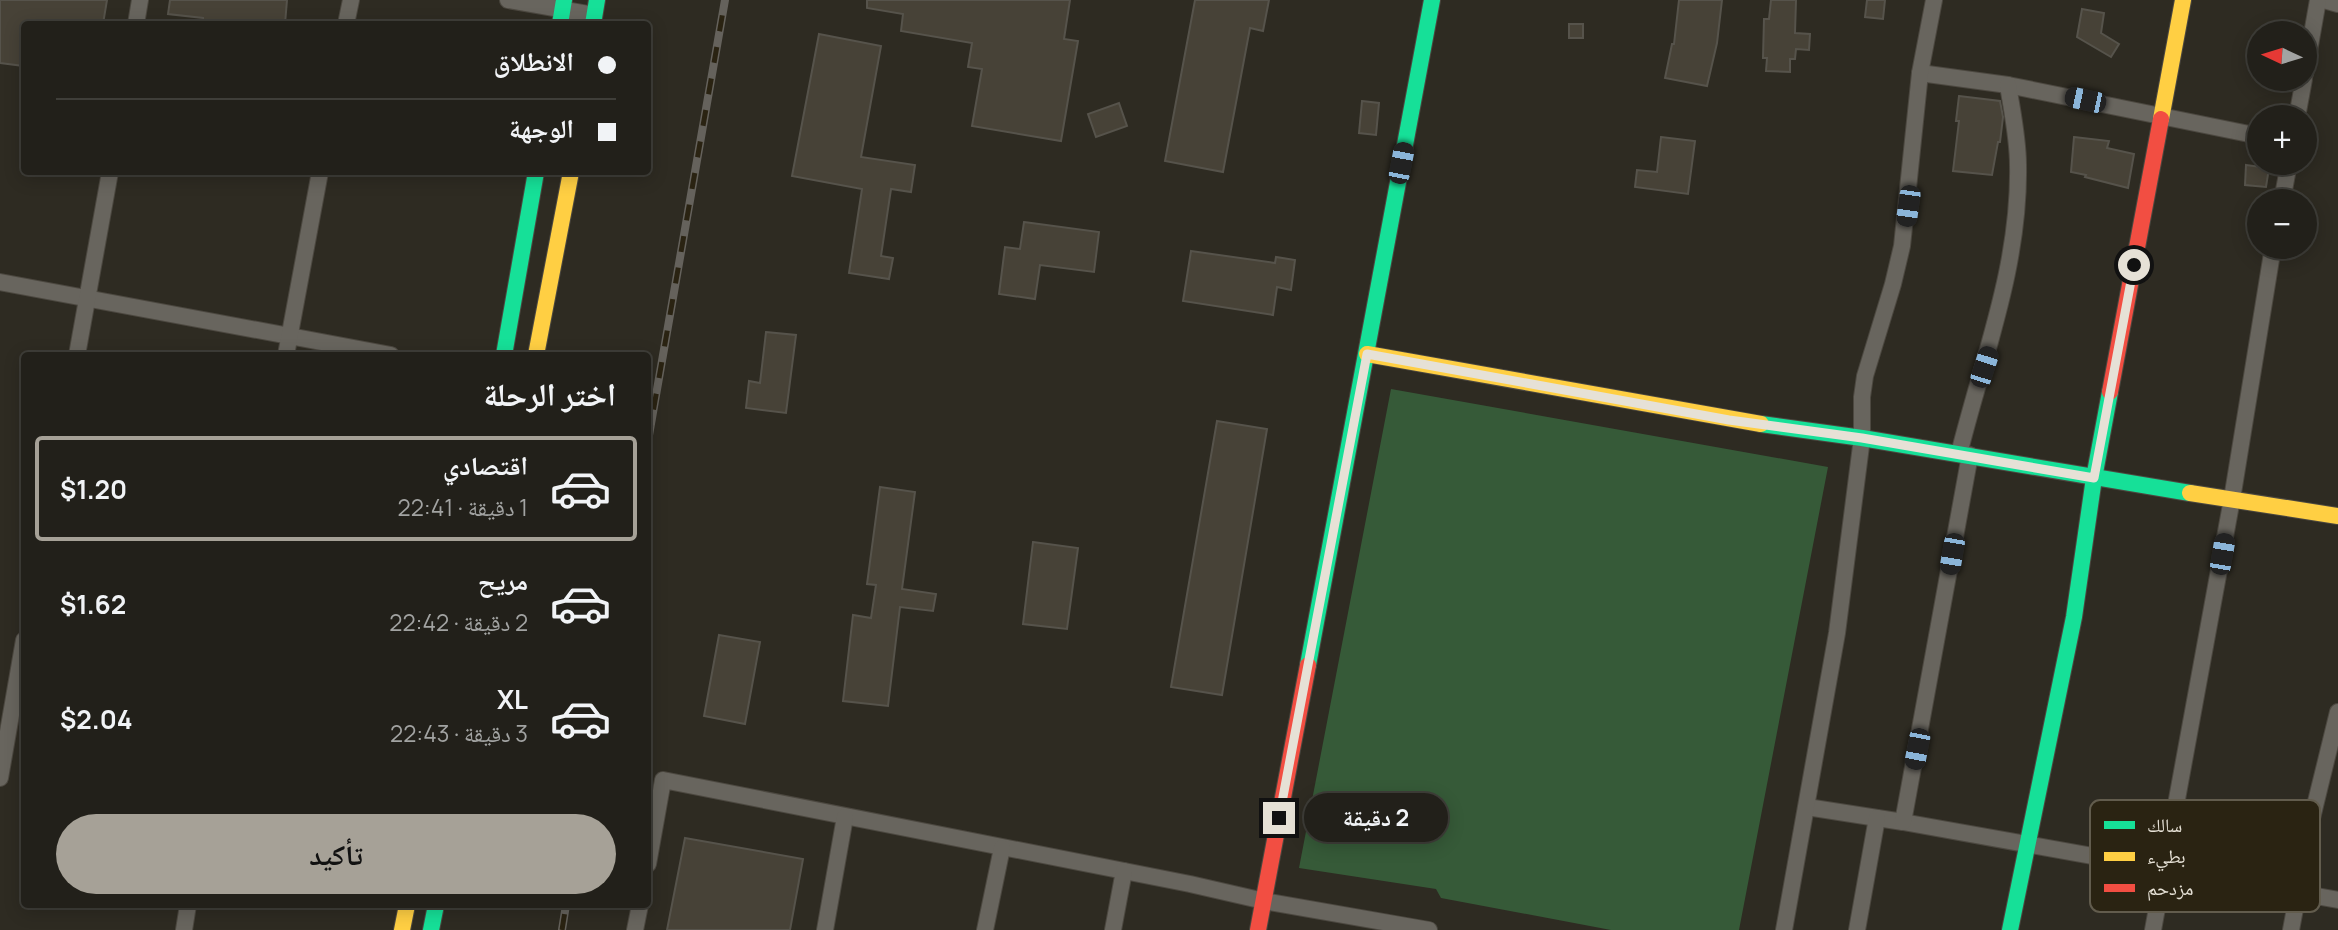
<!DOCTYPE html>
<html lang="ar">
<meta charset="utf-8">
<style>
:root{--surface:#22201a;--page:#2e2d27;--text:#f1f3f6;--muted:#a2a3a2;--line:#3f3e39;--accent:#a6a197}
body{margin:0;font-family:Manrope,"Noto Naskh Arabic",sans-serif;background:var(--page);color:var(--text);direction:rtl;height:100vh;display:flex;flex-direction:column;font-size:26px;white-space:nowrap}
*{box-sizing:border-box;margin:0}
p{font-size:23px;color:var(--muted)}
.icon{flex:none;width:38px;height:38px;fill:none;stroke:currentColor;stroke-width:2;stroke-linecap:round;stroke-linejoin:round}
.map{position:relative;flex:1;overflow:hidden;direction:ltr}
.details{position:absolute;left:21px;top:352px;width:630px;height:556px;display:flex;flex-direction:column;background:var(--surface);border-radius:7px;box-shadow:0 4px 18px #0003,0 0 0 2px var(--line);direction:rtl}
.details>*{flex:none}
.top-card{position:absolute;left:21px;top:21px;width:630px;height:154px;border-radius:7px;box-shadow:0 4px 18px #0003,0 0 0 2px var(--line);direction:rtl;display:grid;align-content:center;height:154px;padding:0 35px;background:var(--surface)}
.needle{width:46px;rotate:274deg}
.controls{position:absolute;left:2247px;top:21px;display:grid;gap:14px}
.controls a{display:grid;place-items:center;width:70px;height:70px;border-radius:50%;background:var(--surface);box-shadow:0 4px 18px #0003,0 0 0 2px var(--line);font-size:35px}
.end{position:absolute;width:32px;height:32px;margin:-16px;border:9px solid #e6e1d6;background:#111;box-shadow:0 0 0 4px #111}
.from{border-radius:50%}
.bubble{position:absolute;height:49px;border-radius:24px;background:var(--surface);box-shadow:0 4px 18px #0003,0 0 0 2px var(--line);font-size:23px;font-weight:700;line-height:49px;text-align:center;direction:rtl}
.car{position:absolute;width:21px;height:42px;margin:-21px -10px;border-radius:9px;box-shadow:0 0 5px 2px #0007;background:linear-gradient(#222 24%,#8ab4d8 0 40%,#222 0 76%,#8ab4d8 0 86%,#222 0)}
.top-card b{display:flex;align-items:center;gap:24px;height:66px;font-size:26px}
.top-card b+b{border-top:2px solid var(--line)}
.top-card i{width:18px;height:18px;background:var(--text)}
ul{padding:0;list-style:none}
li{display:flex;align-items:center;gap:21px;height:105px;margin:0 14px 10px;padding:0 21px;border:4px solid transparent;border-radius:7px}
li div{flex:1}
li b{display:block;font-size:26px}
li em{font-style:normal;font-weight:700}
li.current{border-color:var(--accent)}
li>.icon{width:63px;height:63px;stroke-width:1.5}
h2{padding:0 35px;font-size:32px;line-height:84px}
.cta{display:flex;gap:14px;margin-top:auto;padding:14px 35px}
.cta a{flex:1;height:80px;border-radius:42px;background:var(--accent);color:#111;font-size:28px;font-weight:700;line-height:80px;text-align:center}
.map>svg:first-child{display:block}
.green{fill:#365a38}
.building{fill:#474237;stroke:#56534b;stroke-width:2}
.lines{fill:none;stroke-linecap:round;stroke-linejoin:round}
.street-casing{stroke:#4c4840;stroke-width:18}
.fast-casing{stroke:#4c4840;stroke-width:18}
.slow-casing{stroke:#4c4840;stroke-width:18}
.jam-casing{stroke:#4c4840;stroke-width:18}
.street{stroke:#68655e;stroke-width:16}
.fast{stroke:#16e098;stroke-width:16}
.slow{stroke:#ffcf43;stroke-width:16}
.jam{stroke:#f24e42;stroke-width:16}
.rail-casing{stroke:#65625c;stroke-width:8}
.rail{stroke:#2a2312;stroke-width:5;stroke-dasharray:16;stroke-linecap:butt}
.route{stroke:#e6e1d6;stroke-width:9}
.key{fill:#2a2312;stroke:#625c4d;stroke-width:2}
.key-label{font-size:19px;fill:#e6e1d6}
</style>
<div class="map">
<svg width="2338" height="930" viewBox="0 0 2338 930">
<rect width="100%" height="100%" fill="#2e2b22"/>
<!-- green -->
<path class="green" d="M1391,389L1828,467L1739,930H1611L1441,898L1436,889L1299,868Z"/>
<!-- building -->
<g class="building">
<path d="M0,0H107L103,24H24V66L0,63Z"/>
<path d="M170,0H287L285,24H203V18L168,14Z"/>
<path d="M867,0H1070L1064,39L1078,41L1061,141L972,126L982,69L968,67L972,43L901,31L903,14L867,8Z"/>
<path d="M1195,0H1269L1263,31L1250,28L1223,172L1165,161Z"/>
<path d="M1679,0H1722L1717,43L1707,86L1665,78L1672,44H1674Z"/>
<path d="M1771,0H1796L1795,33L1810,34L1809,50L1796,49L1795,59H1790V72L1766,71L1767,58H1763L1764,19H1769Z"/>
<path d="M1867,0H1885L1883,19L1865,17Z"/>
<path d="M2082,9L2104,13L2101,33L2119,44L2111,57L2077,37Z"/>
<rect x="1569" y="24" width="14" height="14"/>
<path d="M819,34L881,46L861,157L915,165L911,192L891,189L881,256L893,258L889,279L849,273L862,189L792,176Z"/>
<path d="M1959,96L2000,101L2003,117L2000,142H1998L1992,175L1953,171L1959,121H1956Z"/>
<path d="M1362,101L1379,103L1376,135L1359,133Z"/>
<path d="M1119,103L1127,126L1096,137L1088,114Z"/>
<path d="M1661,137L1695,141L1688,194L1635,187L1637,170L1657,172Z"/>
<path d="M2074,137L2109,141L2107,148L2134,154L2128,188L2085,177L2086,175L2071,172Z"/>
<path d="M2246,165L2269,168L2266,187L2245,185Z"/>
<path d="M1024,222L1099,232L1094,272L1040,265L1035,299L999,294L1005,247L1020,249Z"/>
<path d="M1191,251L1275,263L1276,257L1295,260L1291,290L1277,287L1273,315L1183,301Z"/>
<path d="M766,332L796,335L786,413L746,408L749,381L760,383Z"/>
<path d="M1217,421L1267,429L1222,695L1171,687Z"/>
<path d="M880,487L915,492L902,589L936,594L933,611L900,607L888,706L843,701L853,615L871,618L876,585L867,584Z"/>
<path d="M1033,542L1078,548L1067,629L1023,624Z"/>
<path d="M719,635L760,642L745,724L704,716Z"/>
<path d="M685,838L803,859L790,930H667Z"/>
</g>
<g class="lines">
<!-- street casing -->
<g class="street-casing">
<g id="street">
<path d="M508,0L594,15"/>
<path d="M2324,0L2338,4"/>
<path d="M136,24L140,0"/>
<path d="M346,24L351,0"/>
<path d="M1920,73L2008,85L2259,136"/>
<path d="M2305,74L2318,0"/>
<path d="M2297,117L2304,79"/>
<path d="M2282,201L2289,163"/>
<path d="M0,282L391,355"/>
<path d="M77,355L110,172"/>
<path d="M286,355L320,172"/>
<path d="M1959,454C1983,357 2020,266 2018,165C2018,138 2012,111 2008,85"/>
<path d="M0,778L24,640"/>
<path d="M1807,807L1903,822L2338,900"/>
<path d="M1903,822L1970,455"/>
<path d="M648,864L663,780L1190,884L1264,901L1429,930"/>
<path d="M184,930L188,905"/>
<path d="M635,930L640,905"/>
<path d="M825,930L845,817"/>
<path d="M985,930L1002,848"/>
<path d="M1113,930L1124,871"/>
<path d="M1784,930L1837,633L1862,438V397L1865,376L1893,284L1902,246L1920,73L1934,0"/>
<path d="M1857,930L1877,818"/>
<path d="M2153,930L2232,499L2273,247"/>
<path d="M2291,930L2312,818L2338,712"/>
</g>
</g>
<!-- fast casing -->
<g class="fast-casing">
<g id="fast">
<path d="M560,24L564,0"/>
<path d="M593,24L597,0"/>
<path d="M504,355L536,172"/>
<path d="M1761,424L1862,438L2190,493"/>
<path d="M1308,665L1432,0"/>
<path d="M431,930L436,905"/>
<path d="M2010,930L2074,617L2094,478L2110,392"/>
</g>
</g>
<!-- slow casing -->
<g class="slow-casing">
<g id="slow">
<path d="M2161,119L2183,0"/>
<path d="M1367,354L1761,424"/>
<path d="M536,355L571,172"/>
<path d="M2190,493L2338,516"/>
<path d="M402,930L407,905"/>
</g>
</g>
<!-- jam casing -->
<g class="jam-casing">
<g id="jam">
<path d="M2110,392L2161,119"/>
<path d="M1258,930L1308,665"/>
</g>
</g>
<!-- street -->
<use href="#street" class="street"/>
<!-- fast -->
<use href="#fast" class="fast"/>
<!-- slow -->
<use href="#slow" class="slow"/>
<!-- jam -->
<use href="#jam" class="jam"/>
<!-- rail casing -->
<g class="rail-casing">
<g id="rail">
<path d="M648,441L725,0"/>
<path d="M562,930L566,905"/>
</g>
</g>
<!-- rail -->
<use href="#rail" class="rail"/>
</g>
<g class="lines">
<!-- route -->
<path class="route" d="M1279,818L1367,354L1729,420L1862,438L2094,478L2134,265"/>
</g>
<!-- legend -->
<rect x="2090" y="800" width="230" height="112" rx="10" class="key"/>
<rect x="2104" y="821" width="31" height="8" fill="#16e098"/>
<rect x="2104" y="852" width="31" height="9" fill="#ffcf43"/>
<rect x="2104" y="884" width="31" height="8" fill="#f24e42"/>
<g class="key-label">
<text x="2147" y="832">سالك</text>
<text x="2147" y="863">بطيء</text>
<text x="2147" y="895">مزدحم</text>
</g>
</svg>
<div class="controls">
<a><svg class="needle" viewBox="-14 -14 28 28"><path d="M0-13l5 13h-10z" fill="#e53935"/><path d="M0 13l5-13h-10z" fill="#a2a3a2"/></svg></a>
<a>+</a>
<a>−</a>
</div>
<i class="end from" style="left:2134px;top:265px"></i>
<i class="end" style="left:1279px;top:818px"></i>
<div class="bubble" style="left:1304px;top:793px;width:144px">2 دقيقة</div>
<i class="car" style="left:2085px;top:100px;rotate:282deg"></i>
<i class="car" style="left:1401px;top:163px;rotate:11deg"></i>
<i class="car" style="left:1908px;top:206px;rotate:188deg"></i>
<i class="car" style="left:1984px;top:367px;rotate:18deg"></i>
<i class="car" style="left:1952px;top:554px;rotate:190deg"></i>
<i class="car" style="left:2222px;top:554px;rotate:10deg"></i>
<i class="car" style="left:1917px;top:749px;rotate:191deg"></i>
<div class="top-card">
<b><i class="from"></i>الانطلاق</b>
<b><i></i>الوجهة</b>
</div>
<section class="details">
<h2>اختر الرحلة</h2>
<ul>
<li class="current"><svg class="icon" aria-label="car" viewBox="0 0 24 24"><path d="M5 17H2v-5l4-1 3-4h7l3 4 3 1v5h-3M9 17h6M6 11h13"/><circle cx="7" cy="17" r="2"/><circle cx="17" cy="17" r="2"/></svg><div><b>اقتصادي</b><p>1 دقيقة · 22:41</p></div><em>$1.20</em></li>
<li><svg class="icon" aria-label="car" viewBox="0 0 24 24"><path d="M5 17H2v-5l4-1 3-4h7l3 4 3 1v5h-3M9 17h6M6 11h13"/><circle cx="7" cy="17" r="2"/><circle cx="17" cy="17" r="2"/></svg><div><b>مريح</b><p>2 دقيقة · 22:42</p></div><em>$1.62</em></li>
<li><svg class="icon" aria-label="car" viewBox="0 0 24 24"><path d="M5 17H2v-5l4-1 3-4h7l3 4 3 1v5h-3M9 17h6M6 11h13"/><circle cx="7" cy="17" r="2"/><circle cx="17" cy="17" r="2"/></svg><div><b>XL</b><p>3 دقيقة · 22:43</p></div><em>$2.04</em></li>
</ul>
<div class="cta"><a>تأكيد</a></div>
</section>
</div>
